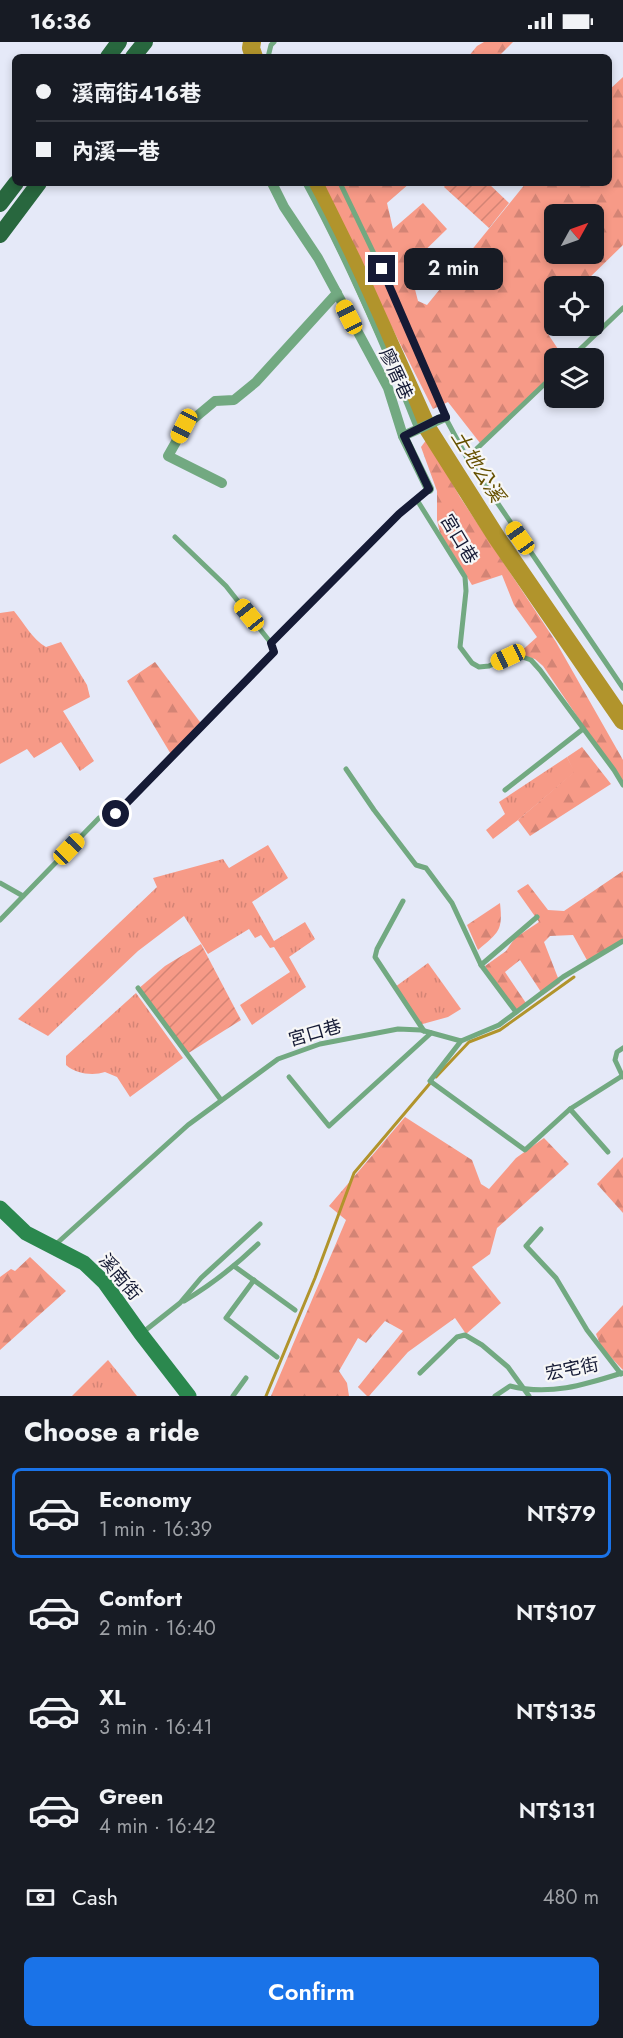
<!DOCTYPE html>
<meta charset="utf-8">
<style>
:root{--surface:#171b24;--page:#20242c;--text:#f1f3f6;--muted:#9ea1a6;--line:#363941;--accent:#1a73e8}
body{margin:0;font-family:Jost,"Noto Sans TC",sans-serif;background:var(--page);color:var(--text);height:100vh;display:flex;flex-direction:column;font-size:22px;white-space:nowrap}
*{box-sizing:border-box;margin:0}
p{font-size:20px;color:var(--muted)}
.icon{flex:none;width:33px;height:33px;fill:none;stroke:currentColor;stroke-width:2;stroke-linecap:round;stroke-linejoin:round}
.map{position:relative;height:1354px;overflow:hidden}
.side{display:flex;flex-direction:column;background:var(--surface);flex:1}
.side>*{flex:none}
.top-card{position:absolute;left:12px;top:12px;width:600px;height:132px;border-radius:9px;box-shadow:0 3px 9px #0003;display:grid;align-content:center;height:132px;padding:0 24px;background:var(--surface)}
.needle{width:39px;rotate:50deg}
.fabs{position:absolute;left:544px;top:162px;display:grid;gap:12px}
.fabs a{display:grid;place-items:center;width:60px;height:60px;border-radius:9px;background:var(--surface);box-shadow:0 3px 9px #0003;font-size:30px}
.end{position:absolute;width:27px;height:27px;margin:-14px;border:8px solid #151a35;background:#fff;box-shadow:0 0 0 3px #fff}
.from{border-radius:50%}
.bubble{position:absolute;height:42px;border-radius:9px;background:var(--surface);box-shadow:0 3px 9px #0003;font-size:20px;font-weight:600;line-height:42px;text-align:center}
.car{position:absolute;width:18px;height:36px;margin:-18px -9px;border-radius:8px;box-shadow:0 0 4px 2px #0007;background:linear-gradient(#f5c518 24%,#345 0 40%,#f5c518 0 76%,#345 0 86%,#f5c518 0)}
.top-card b{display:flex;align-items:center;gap:21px;height:57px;font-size:22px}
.top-card b+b{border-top:2px solid var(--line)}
.top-card i{width:15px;height:15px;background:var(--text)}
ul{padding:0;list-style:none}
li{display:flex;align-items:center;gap:18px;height:90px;margin:0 12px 9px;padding:0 12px;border:3px solid transparent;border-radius:9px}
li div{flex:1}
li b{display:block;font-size:22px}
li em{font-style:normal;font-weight:600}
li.on{border-color:var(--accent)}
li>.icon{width:54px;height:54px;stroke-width:1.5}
h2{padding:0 24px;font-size:27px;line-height:72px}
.pay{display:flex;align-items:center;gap:15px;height:66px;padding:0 24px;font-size:22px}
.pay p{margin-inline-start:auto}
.action{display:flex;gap:12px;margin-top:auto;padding:12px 24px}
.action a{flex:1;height:69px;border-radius:9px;background:var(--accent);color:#fff;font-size:24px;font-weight:600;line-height:69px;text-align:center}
.status{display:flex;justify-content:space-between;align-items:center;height:42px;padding:0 30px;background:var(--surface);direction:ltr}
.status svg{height:16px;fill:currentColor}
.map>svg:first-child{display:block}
.grass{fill:url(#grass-tufts)}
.forest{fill:url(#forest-firs);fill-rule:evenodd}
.garden{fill:url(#garden-furrows)}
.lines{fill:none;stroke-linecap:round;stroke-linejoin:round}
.stream{stroke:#b1942c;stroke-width:3}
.river{stroke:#b1942c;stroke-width:18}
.lane{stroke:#72a981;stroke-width:5}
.street{stroke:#72a981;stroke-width:10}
.secondary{stroke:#2b884e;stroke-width:15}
.primary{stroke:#28673e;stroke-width:16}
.route{stroke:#151a35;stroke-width:8}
.labels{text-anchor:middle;stroke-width:4.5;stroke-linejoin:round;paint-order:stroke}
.street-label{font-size:18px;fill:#151a35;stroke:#f7f7f7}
.water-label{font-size:20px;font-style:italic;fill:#655000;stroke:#f7f7f7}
</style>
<div class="status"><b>16:36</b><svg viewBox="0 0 49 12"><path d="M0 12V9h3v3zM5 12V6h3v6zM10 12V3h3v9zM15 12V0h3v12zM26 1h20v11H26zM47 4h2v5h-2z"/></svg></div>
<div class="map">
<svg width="623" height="1354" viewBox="0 0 623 1354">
<defs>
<pattern id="grass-tufts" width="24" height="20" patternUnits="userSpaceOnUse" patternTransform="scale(1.5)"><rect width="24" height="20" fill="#f79a87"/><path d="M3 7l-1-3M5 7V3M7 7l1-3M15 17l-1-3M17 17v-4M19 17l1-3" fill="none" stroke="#d38475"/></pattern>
<pattern id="forest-firs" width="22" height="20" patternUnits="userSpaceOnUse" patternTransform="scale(1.5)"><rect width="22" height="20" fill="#f79a87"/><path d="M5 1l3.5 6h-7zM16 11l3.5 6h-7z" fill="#d38475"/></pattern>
<pattern id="garden-furrows" width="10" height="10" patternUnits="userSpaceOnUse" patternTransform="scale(1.5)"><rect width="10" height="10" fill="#f79a87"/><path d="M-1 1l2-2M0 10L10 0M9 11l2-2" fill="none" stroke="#d38475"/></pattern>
</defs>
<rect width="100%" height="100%" fill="#e5e9f8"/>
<!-- grass -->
<g class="grass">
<path d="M14,569C24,581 32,597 46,605L61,600L87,643L90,655L63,669L94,719L80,729L61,700L34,716L27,707L0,722V571Z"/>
<path d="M567,715L575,730L518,778L493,797L486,788L505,772L499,760Z"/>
<path d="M268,803L288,836L252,860L274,899L305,880L315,897L289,915L306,945L252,983L240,963L290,930L274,905L270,906L261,893L255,896L249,887L208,912L184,874L138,909L48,994L18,977L157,845L153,836L223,817L229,826Z"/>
<path d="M428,921L461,967L448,975L419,983L395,945Z"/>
<path d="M136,951L183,1016L130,1055L117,1035L105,1030C93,1034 76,1032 66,1023V1014Z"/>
<path d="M108,1318L137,1354H72Z"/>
</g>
<!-- forest -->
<g class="forest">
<path d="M484,0H513L498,15H468L477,4Z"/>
<path d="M623,35V203L585,240L590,244H555V280L546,289L564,316H555V333L480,401L448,360L433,367L319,141H410L387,161L393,187L423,161L447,187L409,224L418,259L427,263L526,141H609V48ZM555,172H594V212H555Z"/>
<path d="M427,397L460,455L556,600L623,718V742L543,624L535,617L518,612L537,595L514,563L502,533L472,543L440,491L437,478V449L421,405Z"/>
<path d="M155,620L203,684L172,714L127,639Z"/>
<path d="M582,705L611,742L530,794L518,778L574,730L567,715Z"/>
<path d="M623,829V901L588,920L573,893L550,894L544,900L560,941L543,953L520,918L505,930L528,964L516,969L495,944L485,924L506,909L515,896L539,880L517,849L528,842L548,868L564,869Z"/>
<path d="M500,861C503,889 499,890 478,908L467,883Z"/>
<path d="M405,1075L472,1118L481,1142L489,1147L516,1116L544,1096L569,1122L497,1186L490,1212L472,1225L501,1261L466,1292L455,1276L408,1310L369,1354H367L358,1345L403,1289L385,1279L366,1301L358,1296L339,1329L347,1341L349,1354H271L346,1178L329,1164Z"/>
<path d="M623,1115V1171L597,1142Z"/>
<path d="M30,1215L66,1249L0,1308V1235L11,1227L15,1229Z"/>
<path d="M623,1263V1328L601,1305L596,1292Z"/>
</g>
<!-- garden -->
<g class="garden">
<path d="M447,141H488L509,161L489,186L444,145Z"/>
<path d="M201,902L241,978L187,1012L138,947L165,924Z"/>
</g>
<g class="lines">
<!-- stream -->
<g class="stream">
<path d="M436,1035L469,1000L500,988L574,935"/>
<path d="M266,1354L315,1236L354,1131L432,1039"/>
</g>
<!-- river -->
<g class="river">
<path d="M252,0L251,6L254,15"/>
<path d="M314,141L353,220L428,387L497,496L623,679"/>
</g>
<!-- lane -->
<g class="lane">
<path d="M268,15L271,3L274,0"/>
<path d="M305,141C348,220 384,304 417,387"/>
<path d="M340,141L390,245L445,375L467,416L623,646"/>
<path d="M571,316L623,266"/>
<path d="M467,416L555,332"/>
<path d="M417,458L465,535L466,549L460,605L472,621L479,625L489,624L508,615L517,613L531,618L540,628L614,728L623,743"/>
<path d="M175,495L226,544L271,601"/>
<path d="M346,727L374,768L416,823L426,826L452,861L481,923L516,970"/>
<path d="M505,748L583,687"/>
<path d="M0,841L23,854"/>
<path d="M403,859L377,907L375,915L424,989"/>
<path d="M0,878L99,776L116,772L274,610L271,601L399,472L429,447"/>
<path d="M481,923L537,875"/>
<path d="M138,946L221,1058"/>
<path d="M461,999L430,1039L525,1108L570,1067L622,1034"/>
<path d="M623,1006L617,1010L615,1018L623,1035"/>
<path d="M289,1035L329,1084L431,991"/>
<path d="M570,1067L608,1110"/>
<path d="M541,1187L526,1204L556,1236L587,1288L621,1332"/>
<path d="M55,1203L188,1083L278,1017L320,1002L398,987L421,988L461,999L499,983L563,935L623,899"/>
<path d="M234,1224L295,1268"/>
<path d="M254,1238L226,1276L277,1315"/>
<path d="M184,1259C211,1243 235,1224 258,1202"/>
<path d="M142,1291L180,1261L201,1236L260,1182"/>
<path d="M420,1331L457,1295L465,1293L482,1303L508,1325L529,1354"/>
<path d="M233,1354L246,1336"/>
<path d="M495,1354L510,1344C549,1354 584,1343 622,1331"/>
</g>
<!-- street -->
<g class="street">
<path d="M272,141L284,165L318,216L388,346L403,394L429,447"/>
<path d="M403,394L445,375"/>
<path d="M222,441L168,414L185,384L215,359L234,358L256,340L337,251"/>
</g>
<!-- secondary -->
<path class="secondary" d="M0,1166L26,1191L84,1221L104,1240L141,1292L189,1354"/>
<!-- primary -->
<g class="primary">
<path d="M108,15L119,0"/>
<path d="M133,15L145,0"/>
<path d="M0,162L16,141"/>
<path d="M0,193L39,141"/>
</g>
</g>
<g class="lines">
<!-- route -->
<path class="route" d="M116,772L274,610L271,601L399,472L429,447L404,394L438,377L446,375L382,227"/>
</g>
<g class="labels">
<!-- street labels -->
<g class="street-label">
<text transform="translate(396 332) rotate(65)" y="6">廖厝巷</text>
<text transform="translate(459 497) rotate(59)" y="6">宮口巷</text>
<text transform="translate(315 991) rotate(-16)" y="6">宮口巷</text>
<text transform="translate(120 1235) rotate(50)" y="6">溪南街</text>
<text transform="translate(572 1327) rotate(-11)" y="6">宏宅街</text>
</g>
<!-- water labels -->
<g class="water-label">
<text transform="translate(478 424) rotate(58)" y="7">土地公溪</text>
</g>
</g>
</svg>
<div class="fabs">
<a><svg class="needle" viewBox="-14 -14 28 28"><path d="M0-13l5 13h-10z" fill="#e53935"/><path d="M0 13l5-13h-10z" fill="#9ea1a6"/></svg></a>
<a><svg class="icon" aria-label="locate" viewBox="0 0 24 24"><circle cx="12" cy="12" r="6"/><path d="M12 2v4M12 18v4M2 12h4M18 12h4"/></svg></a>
<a><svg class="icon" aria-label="layers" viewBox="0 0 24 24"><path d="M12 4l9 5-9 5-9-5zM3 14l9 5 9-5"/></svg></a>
</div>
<i class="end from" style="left:116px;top:772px"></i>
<i class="end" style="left:382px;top:227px"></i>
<div class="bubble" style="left:404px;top:206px;width:99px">2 min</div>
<i class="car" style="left:349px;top:275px;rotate:333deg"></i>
<i class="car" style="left:184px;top:384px;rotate:207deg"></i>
<i class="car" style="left:520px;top:496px;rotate:325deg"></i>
<i class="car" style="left:249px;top:573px;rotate:321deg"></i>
<i class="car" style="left:508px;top:615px;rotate:245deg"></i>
<i class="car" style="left:69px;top:807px;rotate:44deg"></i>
<div class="top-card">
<b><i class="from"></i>溪南街416巷</b>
<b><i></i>內溪一巷</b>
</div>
</div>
<section class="side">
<h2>Choose a ride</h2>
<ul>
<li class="on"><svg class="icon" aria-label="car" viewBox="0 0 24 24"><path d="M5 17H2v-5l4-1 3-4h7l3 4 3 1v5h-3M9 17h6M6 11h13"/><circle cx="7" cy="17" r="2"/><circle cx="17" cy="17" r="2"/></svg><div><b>Economy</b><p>1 min · 16:39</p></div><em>NT$79</em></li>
<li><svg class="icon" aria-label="car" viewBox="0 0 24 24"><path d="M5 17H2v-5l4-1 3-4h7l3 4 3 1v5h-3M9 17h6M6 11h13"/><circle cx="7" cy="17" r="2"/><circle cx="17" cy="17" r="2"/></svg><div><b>Comfort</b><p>2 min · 16:40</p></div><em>NT$107</em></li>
<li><svg class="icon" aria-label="car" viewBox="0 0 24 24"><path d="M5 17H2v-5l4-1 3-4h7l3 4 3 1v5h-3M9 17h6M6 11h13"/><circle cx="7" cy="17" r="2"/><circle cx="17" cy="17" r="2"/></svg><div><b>XL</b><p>3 min · 16:41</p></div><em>NT$135</em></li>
<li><svg class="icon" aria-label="car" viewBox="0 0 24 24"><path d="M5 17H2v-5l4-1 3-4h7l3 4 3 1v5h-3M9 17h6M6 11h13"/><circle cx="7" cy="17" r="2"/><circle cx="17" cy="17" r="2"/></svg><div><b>Green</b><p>4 min · 16:42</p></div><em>NT$131</em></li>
</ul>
<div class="pay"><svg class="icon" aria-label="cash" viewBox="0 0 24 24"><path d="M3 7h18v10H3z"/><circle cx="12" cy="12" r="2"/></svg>Cash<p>480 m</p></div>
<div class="action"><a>Confirm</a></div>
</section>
